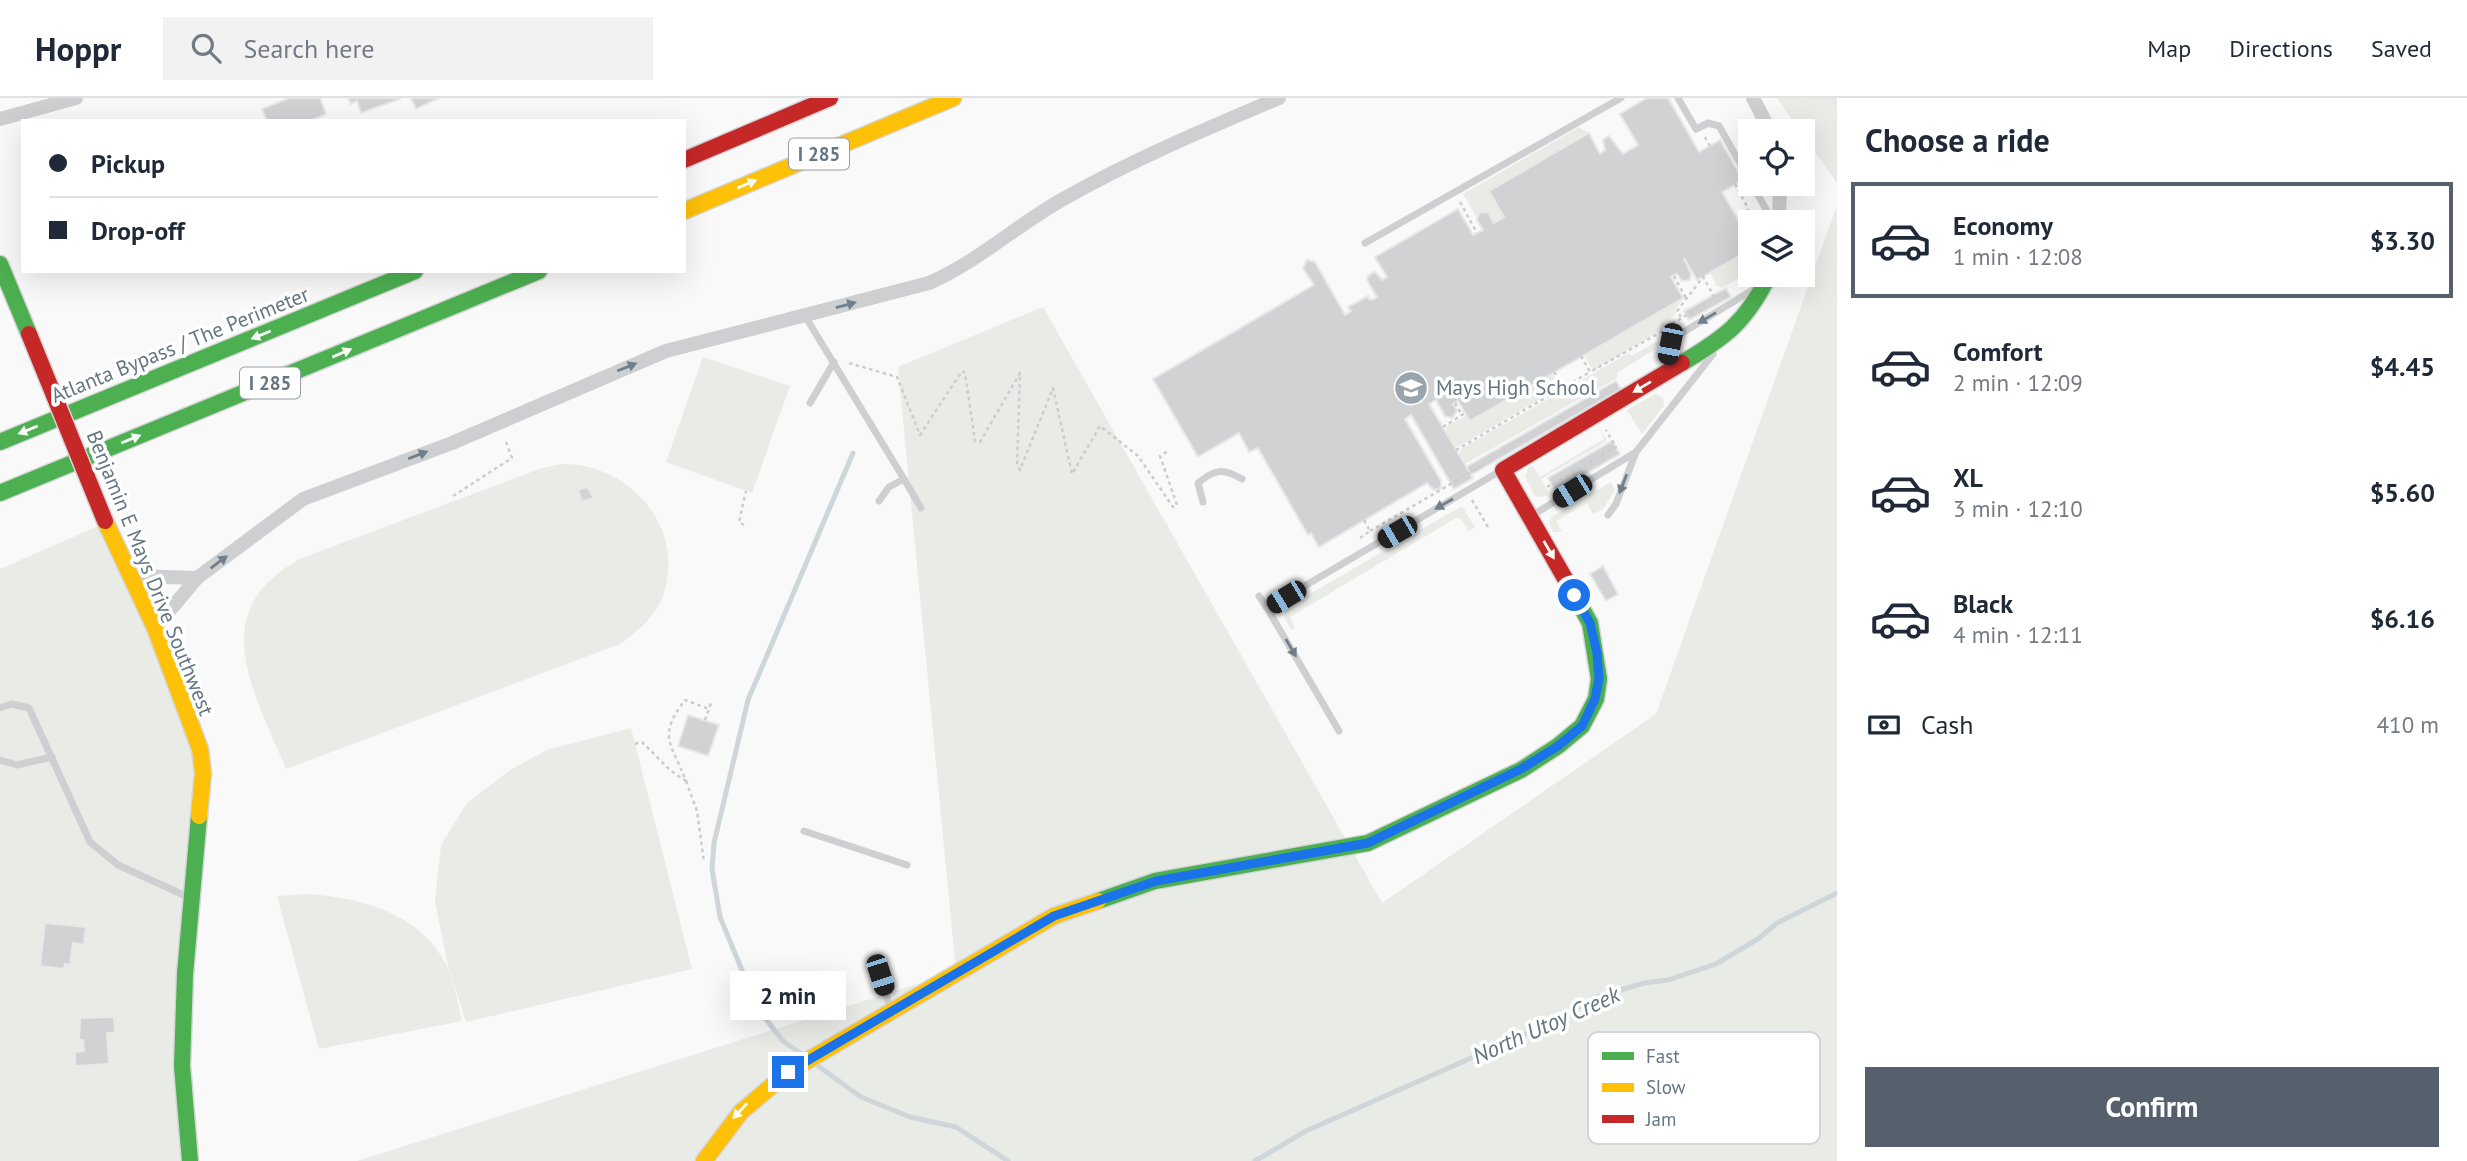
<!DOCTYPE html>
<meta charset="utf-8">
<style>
:root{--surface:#fff;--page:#f2f2f3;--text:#1f2937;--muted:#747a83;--line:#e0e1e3;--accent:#56606c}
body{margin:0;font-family:"PT Sans",sans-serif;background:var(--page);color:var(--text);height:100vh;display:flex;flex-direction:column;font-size:26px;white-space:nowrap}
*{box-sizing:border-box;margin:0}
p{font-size:23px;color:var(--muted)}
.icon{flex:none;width:38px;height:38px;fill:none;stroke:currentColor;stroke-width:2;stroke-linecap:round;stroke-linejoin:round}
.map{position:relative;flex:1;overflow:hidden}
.sheet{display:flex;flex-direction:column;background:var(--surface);width:630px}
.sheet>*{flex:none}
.hud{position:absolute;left:21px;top:21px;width:665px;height:154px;border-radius:0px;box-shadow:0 7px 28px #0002;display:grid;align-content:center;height:154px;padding:0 28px;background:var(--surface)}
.fabs{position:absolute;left:1738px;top:21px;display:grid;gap:14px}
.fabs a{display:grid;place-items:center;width:77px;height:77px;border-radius:0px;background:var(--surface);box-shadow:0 7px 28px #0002;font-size:35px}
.end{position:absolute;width:32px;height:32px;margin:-16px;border:9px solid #1a73e8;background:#fff;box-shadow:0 0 0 4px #fff}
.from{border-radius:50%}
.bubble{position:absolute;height:49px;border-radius:0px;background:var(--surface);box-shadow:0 7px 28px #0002;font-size:23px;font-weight:600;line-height:49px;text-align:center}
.car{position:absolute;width:21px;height:42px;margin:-21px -10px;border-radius:9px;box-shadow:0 0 5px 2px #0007;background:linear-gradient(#222 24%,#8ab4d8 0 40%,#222 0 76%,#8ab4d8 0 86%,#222 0)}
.hud b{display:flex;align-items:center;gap:24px;height:66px;font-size:26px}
.hud b+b{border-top:2px solid var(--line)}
.hud i{width:18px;height:18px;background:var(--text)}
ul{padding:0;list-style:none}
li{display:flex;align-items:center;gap:21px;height:116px;margin:0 14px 10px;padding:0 14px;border:4px solid transparent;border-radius:0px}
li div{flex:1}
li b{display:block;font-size:26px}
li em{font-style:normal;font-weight:600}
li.active{border-color:var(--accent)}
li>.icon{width:63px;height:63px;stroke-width:1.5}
h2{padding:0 28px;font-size:32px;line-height:84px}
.pay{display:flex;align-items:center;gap:18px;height:77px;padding:0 28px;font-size:26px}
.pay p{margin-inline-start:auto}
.cta{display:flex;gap:14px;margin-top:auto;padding:14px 28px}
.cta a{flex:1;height:80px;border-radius:0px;background:var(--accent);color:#fff;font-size:28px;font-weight:600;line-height:80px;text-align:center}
header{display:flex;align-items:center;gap:42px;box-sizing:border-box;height:98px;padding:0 35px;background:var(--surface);border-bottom:2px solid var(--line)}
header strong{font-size:33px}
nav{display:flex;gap:38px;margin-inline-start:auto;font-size:24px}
.search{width:490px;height:63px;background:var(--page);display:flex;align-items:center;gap:18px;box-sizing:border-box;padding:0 24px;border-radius:0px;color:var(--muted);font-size:26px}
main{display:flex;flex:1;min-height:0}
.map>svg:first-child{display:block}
.green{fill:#e8ebe6}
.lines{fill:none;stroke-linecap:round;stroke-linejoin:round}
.stream{stroke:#ced6d9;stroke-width:5}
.building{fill:#d0d2d3;stroke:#e8e8e8;stroke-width:2}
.fast-casing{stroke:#d5d6d7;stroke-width:19}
.slow-casing{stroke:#d5d6d7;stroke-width:19}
.jam-casing{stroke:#d5d6d7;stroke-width:19}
.path{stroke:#cbcccd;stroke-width:2.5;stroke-dasharray:3.5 3.5;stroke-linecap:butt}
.lane{stroke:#cecfd0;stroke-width:7}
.street{stroke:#cecfd0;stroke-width:14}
.fast{stroke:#4caf50;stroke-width:16}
.slow{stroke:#ffc107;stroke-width:16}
.jam{stroke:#c62828;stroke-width:16}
.jam-bridge-casing{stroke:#d5d6d7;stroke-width:19;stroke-linecap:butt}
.jam-bridge{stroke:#c62828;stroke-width:16}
.oneway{fill:#f6fbf6}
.oneway2{fill:#707f8b}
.route{stroke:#1a73e8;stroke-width:9}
.labels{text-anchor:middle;stroke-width:7;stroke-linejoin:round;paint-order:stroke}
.shield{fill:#fff;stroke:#939fa8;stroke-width:2}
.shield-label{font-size:19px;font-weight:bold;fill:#657683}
.street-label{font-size:21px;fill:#657683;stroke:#fff}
.poi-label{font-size:21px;fill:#657683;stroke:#fff;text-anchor:start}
.water-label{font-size:23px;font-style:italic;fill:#60757c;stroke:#fff}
.key{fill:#fff;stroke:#d1d6da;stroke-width:2}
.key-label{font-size:19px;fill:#657683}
</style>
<header>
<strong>Hoppr</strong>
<div class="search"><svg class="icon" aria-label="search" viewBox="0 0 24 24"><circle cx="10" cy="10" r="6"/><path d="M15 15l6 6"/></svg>Search here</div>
<nav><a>Map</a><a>Directions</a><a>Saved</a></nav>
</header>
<main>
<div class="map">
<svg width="1837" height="1063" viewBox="0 0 1837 1063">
<rect width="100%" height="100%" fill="#f9f9f9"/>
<!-- green -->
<g class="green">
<path d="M1777,0H1837V85Z"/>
<path d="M1579,29L1589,35L1504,119L1494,125L1483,113L1477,120L1463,96Z"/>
<path d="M1837,107V1063H357L956,874L898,269L1043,209L1382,805L1656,616Z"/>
<path d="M1750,152V173L1722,190L1717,188L1710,175Z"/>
<path d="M1683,200L1674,213L1676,216L1665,223L1663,231L1596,271L1591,269L1584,257Z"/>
<path d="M1659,242L1656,251L1618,274L1617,280L1465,366L1459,356L1461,351L1627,256L1633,257Z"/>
<path d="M703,259L790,288L752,395L666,364Z"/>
<path d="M1553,276L1559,287L1558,291L1459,348H1454L1446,334L1447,328L1466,318L1470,323Z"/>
<path d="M1655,296L1663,300L1664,308L1642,336L1627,312Z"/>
<path d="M1599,329L1607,343L1541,381L1549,396L1544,399L1535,398L1525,379L1529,369L1533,368L1540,379L1604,341Z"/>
<path d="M563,366C629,366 687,429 663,498C656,518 637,534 620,546L286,671C254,593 203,512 302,460L542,370Z"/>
<path d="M1611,384L1615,392L1603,411L1593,416L1587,405L1556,423L1562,434H1553L1549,424L1553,418Z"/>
<path d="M1462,408L1475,429L1469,433L1460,420H1456L1290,519L1295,529L1291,532L1284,519L1287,509Z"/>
<path d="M103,426L210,653L178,939L195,1063H0V471Z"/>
<path d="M631,630L692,871L466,924L448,868L435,803L441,747L467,705L510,672L547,652Z"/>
<path d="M308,796C359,800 415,813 443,861C454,878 457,904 462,923L319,951L277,798Z"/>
</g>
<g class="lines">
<!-- stream -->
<g class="stream">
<path d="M803,957L783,943L758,911L720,819L712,771L714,745L748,602L853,355"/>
<path d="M814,965L861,999L910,1019L956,1029L1008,1063"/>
<path d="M1255,1063L1306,1033L1532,933L1597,899L1644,885L1668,882L1716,866L1758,841L1777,825L1837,795"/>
</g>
</g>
<!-- building -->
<g class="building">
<path d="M289,0H320L326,16L310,23H267L262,11Z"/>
<path d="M348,0H400V1L361,15L357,3L351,6Z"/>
<path d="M411,0H439L416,11Z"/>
<path d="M1647,0H1668L1699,54L1720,42L1743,82L1722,94L1750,142V152L1697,182L1684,160L1691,176L1690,182L1682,183L1677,176L1671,179L1683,200L1470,323L1458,303L1453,306L1457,313L1452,320L1445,318L1436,302L1429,306L1473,380L1454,391L1411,317L1405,321L1441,383V390L1434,392L1427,385L1319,449L1311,435L1308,437L1258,350L1249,354L1239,335L1198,359L1153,281L1314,187L1303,170L1307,162L1315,164L1345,217L1351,213L1348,209L1368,198L1370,202L1374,201L1377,199L1367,182L1368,178L1375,174L1382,182L1387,179L1375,159L1458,111L1473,137L1483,132L1477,122L1479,115L1488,114L1494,125L1504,119L1489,93L1589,35L1600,56L1605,52L1603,42L1609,38L1623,56L1638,47L1620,16Z"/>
<path d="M1647,0H1668L1699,54L1720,42L1743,82L1722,94L1750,142V152L1697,182L1684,160L1691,176L1690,182L1682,183L1677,176L1671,179L1683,200L1470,323L1458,303L1453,306L1457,313L1452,320L1445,318L1436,302L1429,306L1473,380L1454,391L1411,317L1405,321L1441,383V390L1434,392L1427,385L1319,449L1311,435L1308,437L1258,350L1249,354L1239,335L1198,359L1153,281L1314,187L1303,170L1307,162L1315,164L1345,217L1351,213L1348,209L1368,198L1370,202L1374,201L1377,199L1367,182L1368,178L1375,174L1382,182L1387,179L1375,159L1458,111L1473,137L1483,132L1477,122L1479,115L1488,114L1494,125L1504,119L1489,93L1589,35L1600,56L1605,52L1603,42L1609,38L1623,56L1638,47L1620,16Z"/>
<path d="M1726,190L1731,199L1689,222L1684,213Z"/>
<path d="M1616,283L1621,291L1471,377L1466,369Z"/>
<path d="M1612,343L1620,356L1555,393L1548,380Z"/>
<path d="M587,389L594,400L582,403L578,392Z"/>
<path d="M1603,468L1618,496L1606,503L1590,476Z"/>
<path d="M688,617L719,627L708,658L678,648Z"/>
<path d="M45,825L86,829L84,847L73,845L70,867L65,866L64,871L40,868Z"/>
<path d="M114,919L115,935H107L109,966L75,968V954L84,953L83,942H79L80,920Z"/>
</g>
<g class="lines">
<!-- fast casing -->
<g class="fast-casing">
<g id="fast">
<path d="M0,166L29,236"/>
<path d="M1682,265C1726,239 1746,224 1769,177"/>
<path d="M0,344L415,173"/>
<path d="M0,395L539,173"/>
<path d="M1098,803L1155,783L1368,745L1521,672L1558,648L1582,628L1596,601L1599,581L1590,525L1567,484"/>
<path d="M190,1063L182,968L185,876L199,718"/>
</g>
</g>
<!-- slow casing -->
<g class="slow-casing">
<g id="slow">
<path d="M684,113L953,0"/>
<path d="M105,423L155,530L200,651L203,675L199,718"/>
<path d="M704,1063L741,1014L788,974L1054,818L1098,803"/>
</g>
</g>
<!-- jam casing -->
<g class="jam-casing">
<g id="jam">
<path d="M684,62L830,0"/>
<path d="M1567,484L1503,372L1682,265"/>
</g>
</g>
<!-- path -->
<g class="path">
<path d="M1705,39L1710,48"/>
<path d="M1735,86L1748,110L1747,117L1739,123"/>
<path d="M1460,104L1477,135"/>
<path d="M1674,178L1686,200"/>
<path d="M1681,219L1677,213L1703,179L1715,200"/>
<path d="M1672,226L1705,206"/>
<path d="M1581,258L1590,274L1663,233"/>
<path d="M849,265L897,279L920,337L962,273L965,275L975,343L980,344L1020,275L1017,367L1020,372L1053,290L1072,376L1100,328L1138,358L1173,409L1177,407L1160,358L1168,353"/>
<path d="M1554,274L1564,289L1590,274"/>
<path d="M1455,305L1462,317"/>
<path d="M1443,329L1465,315"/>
<path d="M1456,352L1564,289"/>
<path d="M1547,389L1616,349L1606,332"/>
<path d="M453,398L512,360L506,344"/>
<path d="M1472,402L1489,431"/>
<path d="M744,427L739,424L746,393"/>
<path d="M1370,433L1485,366"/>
<path d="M1360,440L1370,433L1364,422"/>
<path d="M705,622L711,605"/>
<path d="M635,646L642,644L670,672L686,683C671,644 657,639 685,602L709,611"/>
<path d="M686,683L697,713L704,764"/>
</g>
<!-- lane -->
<g class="lane">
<path d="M1678,0L1696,31L1708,25L1719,28L1750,83"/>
<path d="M1752,86L1773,124"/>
<path d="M1365,145L1621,0"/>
<path d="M805,218L904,381L889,389L879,403"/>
<path d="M1665,270L1672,241L1756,190"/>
<path d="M810,305L834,264"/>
<path d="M904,381L921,410"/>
<path d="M1203,404L1198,385C1215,371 1223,370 1242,381"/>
<path d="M1608,417L1616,406L1636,354"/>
<path d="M1531,418L1636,354L1713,256"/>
<path d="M1259,498L1267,510"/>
<path d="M0,610L12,606L29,610L90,744L118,767L188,799"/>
<path d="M1339,633L1267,510L1502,372"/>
<path d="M0,662L17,667L52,659"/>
<path d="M804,733L907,767"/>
<path d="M874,860L891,912"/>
</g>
<!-- street -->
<g class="street">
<path d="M1753,0L1770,33"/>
<path d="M0,21L76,0"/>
<path d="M1779,124L1780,86"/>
<path d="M131,478L197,480"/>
<path d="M155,530L197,480L303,401L452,345L666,253L929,185C979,163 1018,126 1065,100C1134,61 1206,31 1279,0"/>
</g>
<!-- fast -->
<use href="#fast" class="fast"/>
<!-- slow -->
<use href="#slow" class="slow"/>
<!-- jam -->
<use href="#jam" class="jam"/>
<!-- jam-bridge casing -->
<g class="jam-bridge-casing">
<path id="jam-bridge" d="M29,236L105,423"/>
</g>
<!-- jam-bridge -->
<use href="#jam-bridge" class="jam-bridge"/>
</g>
<!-- one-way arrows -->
<defs><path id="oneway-solid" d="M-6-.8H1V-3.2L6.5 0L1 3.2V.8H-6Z" transform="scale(1.75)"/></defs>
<g class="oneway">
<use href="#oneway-solid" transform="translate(747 86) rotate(-23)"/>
<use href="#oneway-solid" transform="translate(261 237) rotate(158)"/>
<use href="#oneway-solid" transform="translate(342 255) rotate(-23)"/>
<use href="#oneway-solid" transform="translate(1642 289) rotate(149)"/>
<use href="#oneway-solid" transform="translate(28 332) rotate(158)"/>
<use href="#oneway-solid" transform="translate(131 341) rotate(-22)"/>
<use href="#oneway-solid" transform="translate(1549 452) rotate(60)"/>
<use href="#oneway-solid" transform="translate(740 1013) rotate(133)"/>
</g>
<g class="oneway2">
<use href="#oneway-solid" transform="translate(846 207) rotate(-15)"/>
<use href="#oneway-solid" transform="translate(1707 220) rotate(149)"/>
<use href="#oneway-solid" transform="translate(627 269) rotate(-22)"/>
<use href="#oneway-solid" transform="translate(418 357) rotate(-21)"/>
<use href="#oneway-solid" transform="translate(1623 386) rotate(111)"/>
<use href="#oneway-solid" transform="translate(1444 406) rotate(150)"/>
<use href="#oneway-solid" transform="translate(219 464) rotate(-37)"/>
<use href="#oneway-solid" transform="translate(1291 550) rotate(60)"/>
</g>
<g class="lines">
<!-- route -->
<path class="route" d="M788,974L1054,818L1156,783L1368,745L1521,671L1558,648L1582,628L1595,601L1599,581L1597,555L1590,525L1574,497"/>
</g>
<!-- icons -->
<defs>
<g id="school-disc" transform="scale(1.75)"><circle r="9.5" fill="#99a4ac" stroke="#fff"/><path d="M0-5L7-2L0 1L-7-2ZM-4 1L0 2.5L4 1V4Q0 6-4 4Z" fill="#fff"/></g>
</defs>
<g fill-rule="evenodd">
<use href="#school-disc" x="1411" y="290"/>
</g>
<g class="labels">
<!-- shield labels -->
<g class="shield">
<rect x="789" y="40.5" width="60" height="31" rx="5"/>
<rect x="240" y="269.5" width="60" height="31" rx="5"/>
</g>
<g class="shield-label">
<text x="819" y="63">I 285</text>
<text x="270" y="292">I 285</text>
</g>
<!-- street labels -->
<g class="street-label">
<text transform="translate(180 247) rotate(-22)" y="7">Atlanta Bypass / The Perimeter</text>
<text transform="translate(150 475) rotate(68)" y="7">Benjamin E Mays Drive Southwest</text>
</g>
<!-- poi labels -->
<g class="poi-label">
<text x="1436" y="297">Mays High School</text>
</g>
<!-- water labels -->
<g class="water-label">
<text transform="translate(1546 927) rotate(-24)" y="8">North Utoy Creek</text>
</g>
</g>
<!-- legend -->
<rect x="1588" y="934" width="232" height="112" rx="10" class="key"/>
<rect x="1602" y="954" width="32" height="8" fill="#4caf50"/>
<rect x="1602" y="985" width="32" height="9" fill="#ffc107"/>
<rect x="1602" y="1017" width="32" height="8" fill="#c62828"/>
<g class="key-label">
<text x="1646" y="965">Fast</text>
<text x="1646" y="996">Slow</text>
<text x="1646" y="1028">Jam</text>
</g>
</svg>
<div class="fabs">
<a><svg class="icon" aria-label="locate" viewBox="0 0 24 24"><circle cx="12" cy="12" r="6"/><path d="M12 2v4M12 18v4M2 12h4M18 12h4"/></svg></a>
<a><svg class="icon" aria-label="layers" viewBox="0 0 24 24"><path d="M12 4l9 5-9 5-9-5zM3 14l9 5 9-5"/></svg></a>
</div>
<i class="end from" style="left:1574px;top:497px"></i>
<i class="end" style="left:788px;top:974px"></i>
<div class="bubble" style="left:730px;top:873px;width:116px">2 min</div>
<i class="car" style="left:1670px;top:246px;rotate:191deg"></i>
<i class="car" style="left:1572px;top:393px;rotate:238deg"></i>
<i class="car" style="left:1397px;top:434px;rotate:240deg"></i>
<i class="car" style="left:1286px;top:499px;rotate:239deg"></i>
<i class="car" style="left:880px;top:877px;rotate:162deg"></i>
<div class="hud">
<b><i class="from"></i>Pickup</b>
<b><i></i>Drop-off</b>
</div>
</div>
<section class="sheet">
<h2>Choose a ride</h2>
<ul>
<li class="active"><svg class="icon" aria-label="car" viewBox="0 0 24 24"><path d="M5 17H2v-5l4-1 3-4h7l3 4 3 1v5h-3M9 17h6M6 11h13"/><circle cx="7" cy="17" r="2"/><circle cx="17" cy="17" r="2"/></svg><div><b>Economy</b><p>1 min · 12:08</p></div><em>$3.30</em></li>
<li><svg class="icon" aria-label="car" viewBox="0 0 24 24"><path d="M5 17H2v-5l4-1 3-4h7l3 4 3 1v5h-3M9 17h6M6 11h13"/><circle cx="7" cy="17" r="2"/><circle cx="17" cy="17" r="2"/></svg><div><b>Comfort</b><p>2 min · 12:09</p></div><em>$4.45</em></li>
<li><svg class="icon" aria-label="car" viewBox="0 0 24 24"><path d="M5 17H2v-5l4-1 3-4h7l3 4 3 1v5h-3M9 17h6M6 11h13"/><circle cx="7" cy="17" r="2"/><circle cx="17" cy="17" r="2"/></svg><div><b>XL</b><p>3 min · 12:10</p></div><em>$5.60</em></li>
<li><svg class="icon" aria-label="car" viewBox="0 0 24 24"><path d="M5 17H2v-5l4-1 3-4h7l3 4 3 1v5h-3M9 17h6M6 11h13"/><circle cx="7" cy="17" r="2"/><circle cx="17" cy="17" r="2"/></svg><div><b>Black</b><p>4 min · 12:11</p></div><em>$6.16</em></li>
</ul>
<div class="pay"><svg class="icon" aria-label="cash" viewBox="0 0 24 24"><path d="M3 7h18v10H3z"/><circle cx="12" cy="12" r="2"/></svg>Cash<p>410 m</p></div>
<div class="cta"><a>Confirm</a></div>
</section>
</main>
